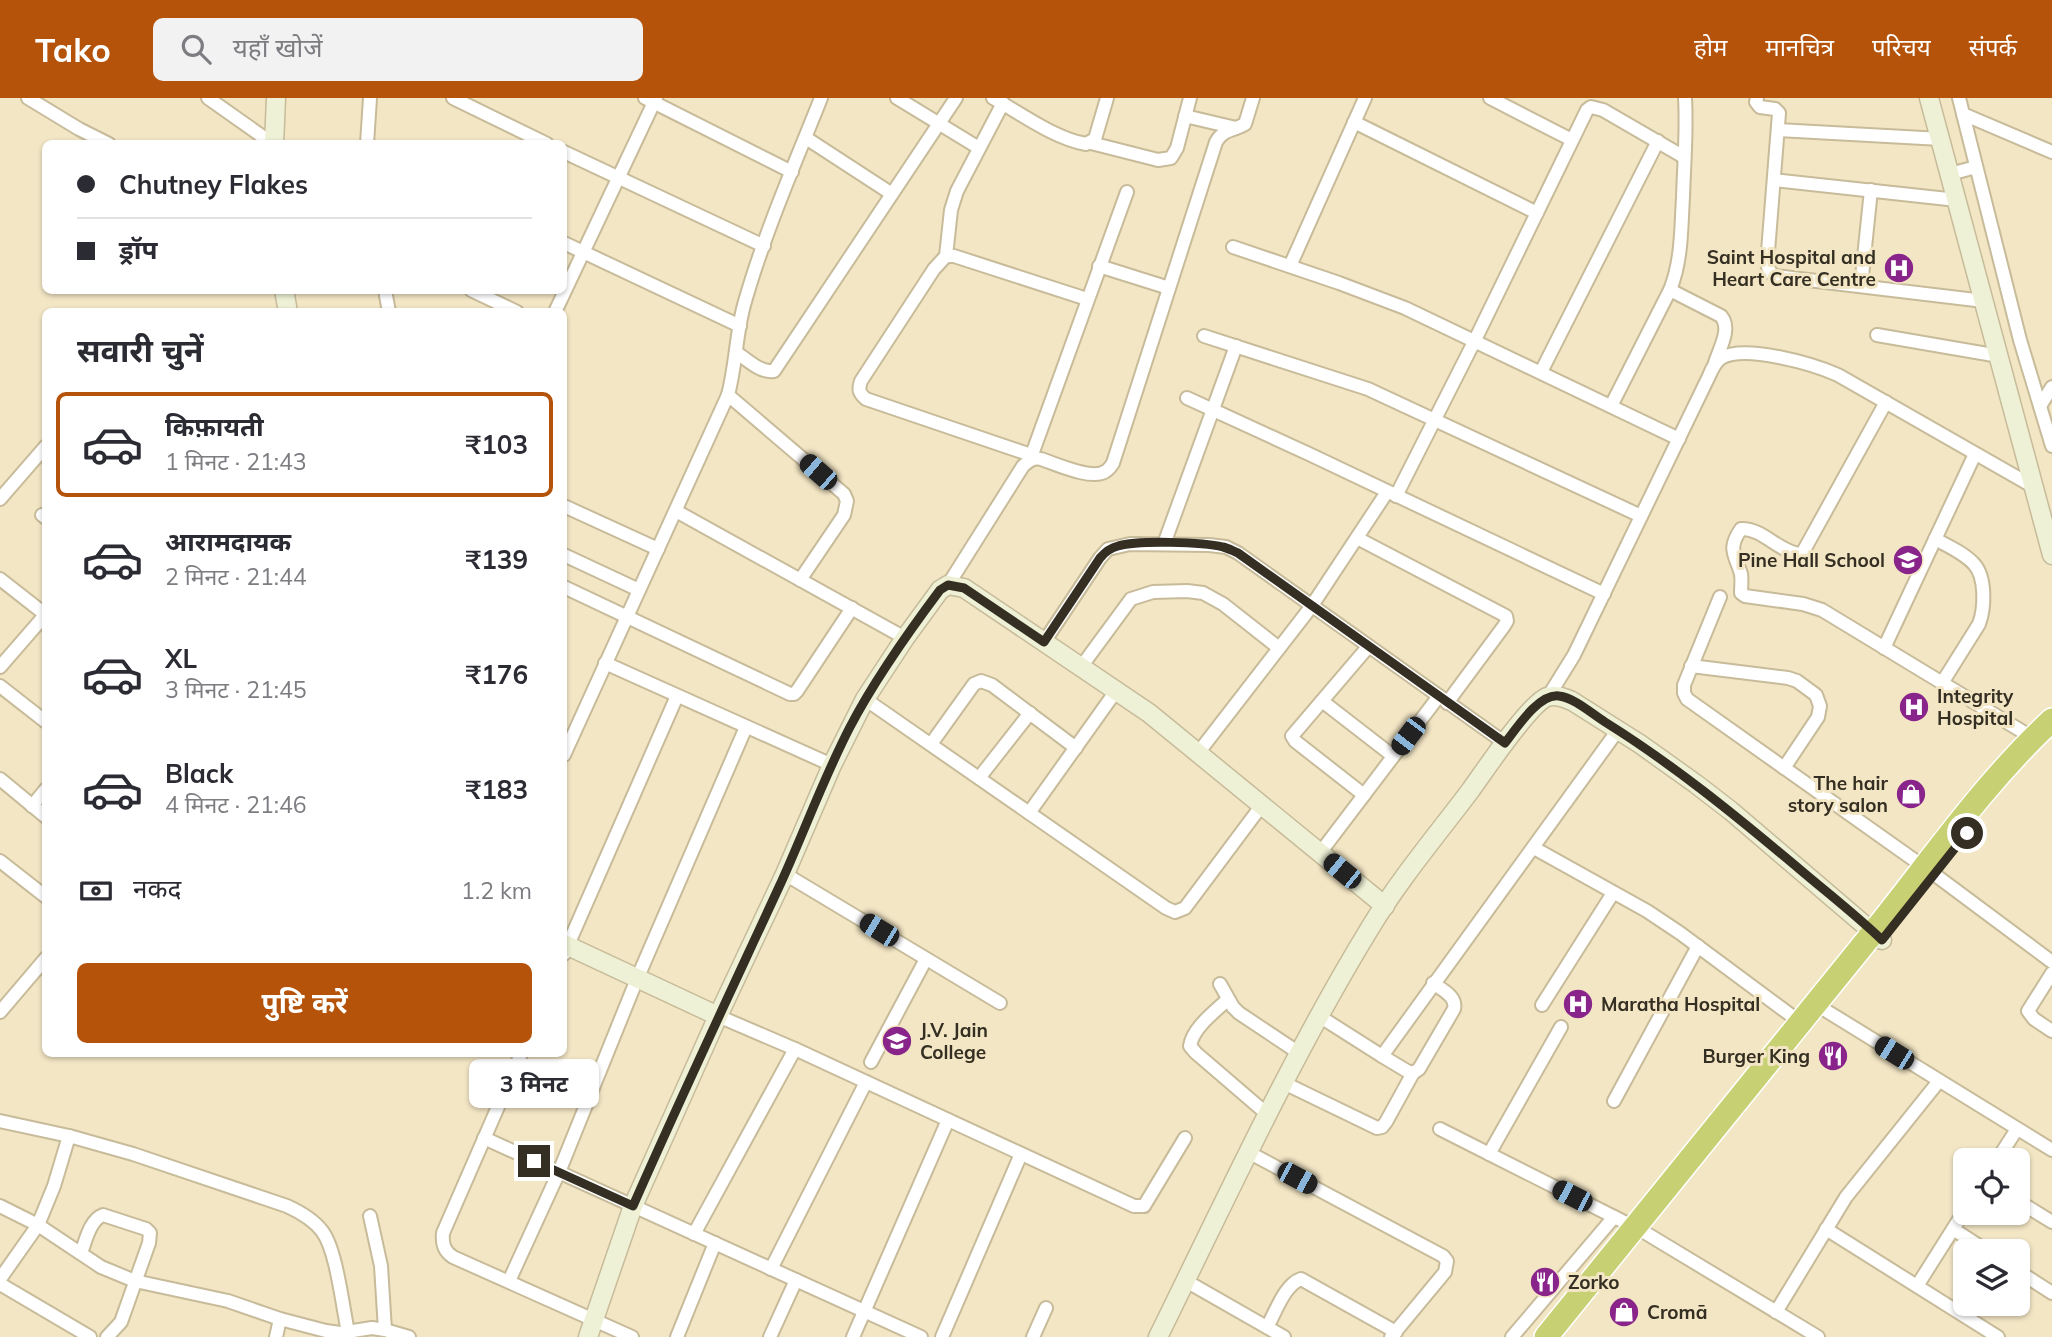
<!DOCTYPE html>
<html lang="hi">
<meta charset="utf-8">
<style>
:root{--surface:#fff;--page:#f2f2f3;--text:#2b2b33;--muted:#7c7c81;--line:#e1e1e2;--accent:#b45309}
body{margin:0;font-family:Mulish,"Noto Sans Devanagari",sans-serif;background:var(--page);color:var(--text);height:100vh;display:flex;flex-direction:column;font-size:26px;white-space:nowrap}
*{box-sizing:border-box;margin:0}
p{font-size:23px;color:var(--muted)}
.icon{flex:none;width:38px;height:38px;fill:none;stroke:currentColor;stroke-width:2;stroke-linecap:round;stroke-linejoin:round}
.map{position:relative;flex:1;overflow:hidden}
.drawer{position:absolute;left:42px;top:210px;width:525px;height:749px;display:flex;flex-direction:column;background:var(--surface);border-radius:10px;box-shadow:0 2px 5px #0004}
.drawer>*{flex:none}
.top-card{position:absolute;left:42px;top:42px;width:525px;height:154px;border-radius:10px;box-shadow:0 2px 5px #0004;display:grid;align-content:center;height:154px;padding:0 35px;background:var(--surface)}
.controls{position:absolute;left:1953px;top:1050px;display:grid;gap:14px}
.controls a{display:grid;place-items:center;width:77px;height:77px;border-radius:10px;background:var(--surface);box-shadow:0 2px 5px #0004;font-size:35px}
.end{position:absolute;width:32px;height:32px;margin:-16px;border:9px solid #342f22;background:#fff;box-shadow:0 0 0 4px #fff}
.from{border-radius:50%}
.bubble{position:absolute;height:49px;border-radius:10px;background:var(--surface);box-shadow:0 2px 5px #0004;font-size:23px;font-weight:700;line-height:49px;text-align:center}
.car{position:absolute;width:21px;height:42px;margin:-21px -10px;border-radius:9px;box-shadow:0 0 5px 2px #0007;background:linear-gradient(#222 24%,#8ab4d8 0 40%,#222 0 76%,#8ab4d8 0 86%,#222 0)}
.top-card b{display:flex;align-items:center;gap:24px;height:66px;font-size:26px}
.top-card b+b{border-top:2px solid var(--line)}
.top-card i{width:18px;height:18px;background:var(--text)}
ul{padding:0;list-style:none}
li{display:flex;align-items:center;gap:21px;height:105px;margin:0 14px 10px;padding:0 21px;border:4px solid transparent;border-radius:10px}
li div{flex:1}
li b{display:block;font-size:26px}
li em{font-style:normal;font-weight:700}
li.current{border-color:var(--accent)}
li>.icon{width:63px;height:63px;stroke-width:1.5}
h2{padding:0 35px;font-size:32px;line-height:84px}
.pay{display:flex;align-items:center;gap:18px;height:77px;padding:0 35px;font-size:26px}
.pay p{margin-inline-start:auto}
.button{display:flex;gap:14px;margin-top:auto;padding:14px 35px}
.button a{flex:1;height:80px;border-radius:10px;background:var(--accent);color:#fff;font-size:28px;font-weight:700;line-height:80px;text-align:center}
header{display:flex;align-items:center;gap:42px;box-sizing:border-box;height:98px;padding:0 35px;background:var(--accent);color:#fff}
header strong{font-size:33px}
nav{display:flex;gap:38px;margin-inline-start:auto;font-size:24px}
.search{width:490px;height:63px;background:var(--page);display:flex;align-items:center;gap:18px;box-sizing:border-box;padding:0 24px;border-radius:10px;color:var(--muted);font-size:26px}
.map>svg:first-child{display:block}
.lines{fill:none;stroke-linecap:round;stroke-linejoin:round}
.street-casing{stroke:#c7bb9a;stroke-width:16}
.secondary-casing{stroke:#c7bb9a;stroke-width:21}
.highway-casing{stroke:#fff;stroke-width:26}
.street{stroke:#fff;stroke-width:12}
.secondary{stroke:#eef1d5;stroke-width:18}
.highway{stroke:#c7d173;stroke-width:23}
.route{stroke:#342f22;stroke-width:9}
.labels{text-anchor:middle;stroke-width:6;stroke-linejoin:round;paint-order:stroke}
.poi-label{font-size:19px;font-weight:bold;fill:#342f22;stroke:#f3e6c5;text-anchor:start}
</style>
<header>
<strong>Tako</strong>
<div class="search"><svg class="icon" aria-label="search" viewBox="0 0 24 24"><circle cx="10" cy="10" r="6"/><path d="M15 15l6 6"/></svg>यहाँ खोजें</div>
<nav><a>होम</a><a>मानचित्र</a><a>परिचय</a><a>संपर्क</a></nav>
</header>
<div class="map">
<svg width="2052" height="1239" viewBox="0 0 2052 1239">
<rect width="100%" height="100%" fill="#f3e6c5"/>
<g class="lines">
<!-- street casing -->
<g class="street-casing">
<g id="street">
<path d="M28,0L79,31L109,46"/>
<path d="M208,0L273,46"/>
<path d="M453,0L547,46"/>
<path d="M645,0L792,74"/>
<path d="M897,0L979,50"/>
<path d="M993,0C1020,15 1055,41 1086,46L1095,41L1107,0"/>
<path d="M1490,0L1572,42"/>
<path d="M1757,0L1756,4L1760,9L1775,11L1779,15L1767,166L1770,174L1775,178L1984,203"/>
<path d="M1959,0L2020,242L2052,348"/>
<path d="M1963,16L2052,54"/>
<path d="M1185,18L1236,30"/>
<path d="M1354,24L1537,115"/>
<path d="M1778,32L1941,41"/>
<path d="M806,40L892,96"/>
<path d="M1091,45L1158,62L1171,60L1177,50L1190,0"/>
<path d="M367,46L370,0"/>
<path d="M564,54L764,148"/>
<path d="M1950,76L1976,69"/>
<path d="M1774,82L1957,102"/>
<path d="M564,145L740,228"/>
<path d="M1233,149L1339,185L1405,210L1679,341"/>
<path d="M946,158L951,112L957,93L1003,5"/>
<path d="M1099,168L1169,190"/>
<path d="M1290,168L1365,0"/>
<path d="M1861,188L1871,92"/>
<path d="M385,192L389,214"/>
<path d="M471,192L517,214"/>
<path d="M1670,192L1721,218C1732,231 1719,251 1715,265"/>
<path d="M555,214L656,0"/>
<path d="M1877,237L1999,258"/>
<path d="M1204,238L1368,291L1641,418"/>
<path d="M737,255C748,262 760,275 774,273L956,0"/>
<path d="M1541,274L1658,43"/>
<path d="M728,297L844,396L847,403L844,417L800,482"/>
<path d="M1187,300L1309,356L1604,496"/>
<path d="M1886,304L1803,454L1799,456C1778,453 1762,430 1741,431C1727,451 1735,456 1741,476C1742,482 1741,488 1741,495L1745,498L1803,506L1822,512L2033,640"/>
<path d="M1611,308L1670,192C1682,162 1681,131 1683,99C1684,66 1687,33 1685,0"/>
<path d="M2040,308L2052,289"/>
<path d="M1031,357L866,301C859,295 858,292 861,283L934,171L946,158H954L1087,201"/>
<path d="M1030,362L1127,94"/>
<path d="M1396,398L1475,242L1587,12L1591,9L1603,12L1684,59"/>
<path d="M0,401L46,348"/>
<path d="M564,408L658,451"/>
<path d="M676,413L905,540"/>
<path d="M42,417L46,420"/>
<path d="M1357,440L1506,518L1507,523L1504,528L1447,605"/>
<path d="M1935,441C1948,448 1964,455 1974,466C1986,479 1985,510 1979,526L1942,585"/>
<path d="M1164,446L1236,248"/>
<path d="M564,457L639,492"/>
<path d="M0,481L46,517"/>
<path d="M948,487L1023,368C1029,363 1033,359 1041,361C1056,366 1093,383 1106,373C1108,372 1112,367 1113,365L1216,44C1223,31 1233,33 1245,26L1253,0"/>
<path d="M564,489L790,596H794L797,593L852,510"/>
<path d="M1720,499L1684,587V595L1687,601L1924,769"/>
<path d="M1044,544L1100,460L1108,451L1130,446L1209,447L1226,449L1238,455L1505,645"/>
<path d="M1884,550L1975,356"/>
<path d="M605,565L832,667"/>
<path d="M1691,568L1788,580L1797,583L1816,597L1820,608L1818,619L1784,670"/>
<path d="M0,569L46,516"/>
<path d="M1081,569L1131,501L1153,494L1187,493L1203,495L1223,506L1279,550"/>
<path d="M0,588L46,624"/>
<path d="M1548,599L1574,557L1709,278C1712,271 1715,264 1721,260C1745,246 1813,266 1838,277L2034,389"/>
<path d="M865,601L1166,810L1175,814L1185,810L1262,707"/>
<path d="M1322,603L1393,658"/>
<path d="M931,646L974,586L981,583L992,587L1076,650"/>
<path d="M1198,655L1311,509L1387,394"/>
<path d="M564,657L728,297C736,267 736,236 744,207C764,136 794,68 821,0"/>
<path d="M979,680L1030,615"/>
<path d="M0,681L46,719"/>
<path d="M1364,697L1295,643L1292,638L1368,549"/>
<path d="M32,708L46,691"/>
<path d="M1029,715L1116,593"/>
<path d="M1534,750L1647,813L1680,835L1800,924"/>
<path d="M1320,755L1439,598"/>
<path d="M0,763L46,799"/>
<path d="M785,776L1000,905"/>
<path d="M1934,776L2052,864"/>
<path d="M564,856L677,598"/>
<path d="M2052,875L2028,913L2034,921L2052,933"/>
<path d="M1220,886L1233,909L1239,915L1299,955"/>
<path d="M1228,901C1215,914 1193,929 1190,948L1196,955L1267,1016"/>
<path d="M1542,907L1613,795"/>
<path d="M1825,912L2052,1052"/>
<path d="M0,914L46,860"/>
<path d="M718,918L795,951L1134,1108H1144L1185,1040"/>
<path d="M1319,918L1382,958L1407,973L1413,975L1419,971L1454,911C1457,898 1442,892 1433,885"/>
<path d="M521,956L443,1135C442,1146 444,1153 453,1159L632,1239"/>
<path d="M1382,958L1618,632"/>
<path d="M871,964L926,861"/>
<path d="M1284,985L1377,1030L1382,1029L1386,1024L1413,975"/>
<path d="M1614,1003L1698,848"/>
<path d="M0,1023L69,1038L133,1056L287,1108C300,1114 313,1121 322,1133C337,1152 343,1213 349,1239"/>
<path d="M1440,1031L1644,1134L1818,1239"/>
<path d="M484,1040L921,1239"/>
<path d="M1248,1054L1443,1158L1447,1163L1445,1174L1391,1239"/>
<path d="M1489,1056L1561,929"/>
<path d="M1997,1062L2017,1031"/>
<path d="M2018,1103L2052,1124"/>
<path d="M0,1108L38,1127L101,1169L135,1183L228,1203L280,1221L326,1233L340,1235L372,1230L385,1232L409,1239"/>
<path d="M370,1118L381,1168L385,1232"/>
<path d="M1826,1131L1998,1239"/>
<path d="M1953,1131L1987,1153"/>
<path d="M694,1136L795,951"/>
<path d="M81,1155C86,1142 90,1122 103,1117L146,1131L150,1135L149,1145L121,1224L107,1239"/>
<path d="M771,1171L866,984"/>
<path d="M2018,1173L2052,1195"/>
<path d="M0,1181L38,1127L54,1088L69,1038"/>
<path d="M509,1183L559,1074L637,881L746,629"/>
<path d="M1186,1183L1284,1239"/>
<path d="M0,1186L90,1239"/>
<path d="M1917,1188L1965,1112"/>
<path d="M1776,1214L1846,1099L1939,983"/>
<path d="M1267,1229C1276,1214 1284,1187 1301,1181L1396,1234"/>
<path d="M276,1239L280,1221"/>
<path d="M677,1239L715,1145"/>
<path d="M770,1239L796,1182"/>
<path d="M853,1239L948,1022"/>
<path d="M942,1239L1021,1056"/>
<path d="M1033,1239L1046,1210"/>
<path d="M1512,1239L1614,1119"/>
</g>
</g>
<!-- secondary casing -->
<g class="secondary-casing">
<g id="secondary">
<path d="M1929,0L2052,457"/>
<path d="M274,46L276,0"/>
<path d="M284,192L288,214"/>
<path d="M564,846L718,918"/>
<path d="M588,1239L633,1108L718,918L785,776L832,667L865,601L905,540L940,492L948,487L964,490L1149,615L1385,808"/>
<path d="M1158,1239C1226,1101 1290,961 1370,830C1399,782 1436,738 1470,693C1484,674 1528,607 1547,599C1556,596 1564,600 1572,603L1640,646L1696,686L1731,713L1882,842"/>
</g>
</g>
<!-- highway casing -->
<g class="highway-casing">
<path id="highway" d="M1546,1239C1654,1104 1764,971 1872,836C1931,763 1983,686 2052,622"/>
</g>
<!-- street -->
<use href="#street" class="street"/>
<!-- secondary -->
<use href="#secondary" class="secondary"/>
<!-- highway -->
<use href="#highway" class="highway"/>
</g>
<g class="lines">
<!-- route -->
<path class="route" d="M534,1063L633,1108C680,1001 730,895 779,789C803,737 823,681 850,629C875,581 907,536 940,492L948,487L964,490L1044,544L1100,460C1105,454 1110,450 1118,448C1138,442 1203,444 1223,449C1228,450 1233,453 1238,455L1505,645C1516,631 1539,595 1559,598C1575,600 1592,616 1605,624C1674,667 1735,717 1797,769C1825,793 1855,816 1882,842L1967,735"/>
</g>
<!-- icons -->
<defs>
<g id="hospital-disc" transform="scale(1.575)"><circle r="9.5" fill="#89248b" stroke="#f3e6c5"/><path d="M-5-5h3v3.5h4V-5h3V5h-3V1.5h-4V5h-3Z" fill="#fff"/></g>
<g id="school-disc" transform="scale(1.575)"><circle r="9.5" fill="#89248b" stroke="#f3e6c5"/><path d="M0-5L7-2L0 1L-7-2ZM-4 1L0 2.5L4 1V4Q0 6-4 4Z" fill="#fff"/></g>
<g id="shop-disc" transform="scale(1.575)"><circle r="9.5" fill="#89248b" stroke="#f3e6c5"/><path d="M-5-2.5h2.3a2.7 3.5 0 0 1 5.4 0H5L5.5 6h-11ZM-1.5-2.5h3a1.5 2.3 0 0 0-3 0Z" fill="#fff"/></g>
<g id="university-disc" transform="scale(1.575)"><circle r="9.5" fill="#89248b" stroke="#f3e6c5"/><path d="M0-5L7-2L0 1L-7-2ZM-4 1L0 2.5L4 1V4Q0 6-4 4Z" fill="#fff"/></g>
<g id="restaurant-disc" transform="scale(1.575)"><circle r="9.5" fill="#89248b" stroke="#f3e6c5"/><path d="M-5-6h1v4h1v-4h1v4h1v-4h1v5L-1.5 .5V6h-2V.5L-5-1ZM5-6V6H3V1.5H1.5Q1.5-4 5-6Z" fill="#fff"/></g>
</defs>
<g fill-rule="evenodd">
<use href="#hospital-disc" x="1899" y="170"/>
<use href="#school-disc" x="1908" y="462"/>
<use href="#hospital-disc" x="1914" y="609"/>
<use href="#shop-disc" x="1911" y="696"/>
<use href="#hospital-disc" x="1578" y="906"/>
<use href="#university-disc" x="897" y="943"/>
<use href="#restaurant-disc" x="1833" y="958"/>
<use href="#restaurant-disc" x="1545" y="1184"/>
<use href="#shop-disc" x="1624" y="1214"/>
</g>
<g class="labels">
<!-- poi labels -->
<g class="poi-label">
<text x="1876" y="166" text-anchor="end">Saint Hospital and<tspan x="1876" dy="22">Heart Care Centre</tspan></text>
<text x="1885" y="469" text-anchor="end">Pine Hall School</text>
<text x="1937" y="605">Integrity<tspan x="1937" dy="22">Hospital</tspan></text>
<text x="1888" y="692" text-anchor="end">The hair<tspan x="1888" dy="22">story salon</tspan></text>
<text x="1601" y="913">Maratha Hospital</text>
<text x="920" y="939">J.V. Jain<tspan x="920" dy="22">College</tspan></text>
<text x="1810" y="965" text-anchor="end">Burger King</text>
<text x="1568" y="1191">Zorko</text>
<text x="1647" y="1221">Cromā</text>
</g>
</g>
</svg>
<div class="controls">
<a><svg class="icon" aria-label="locate" viewBox="0 0 24 24"><circle cx="12" cy="12" r="6"/><path d="M12 2v4M12 18v4M2 12h4M18 12h4"/></svg></a>
<a><svg class="icon" aria-label="layers" viewBox="0 0 24 24"><path d="M12 4l9 5-9 5-9-5zM3 14l9 5 9-5"/></svg></a>
</div>
<i class="end from" style="left:1967px;top:735px"></i>
<i class="end" style="left:534px;top:1063px"></i>
<div class="bubble" style="left:469px;top:961px;width:130px">3 मिनट</div>
<i class="car" style="left:818px;top:374px;rotate:311deg"></i>
<i class="car" style="left:1408px;top:638px;rotate:217deg"></i>
<i class="car" style="left:1342px;top:773px;rotate:309deg"></i>
<i class="car" style="left:879px;top:832px;rotate:301deg"></i>
<i class="car" style="left:1894px;top:955px;rotate:302deg"></i>
<i class="car" style="left:1297px;top:1080px;rotate:118deg"></i>
<i class="car" style="left:1572px;top:1098px;rotate:297deg"></i>
<div class="top-card">
<b><i class="from"></i>Chutney Flakes</b>
<b><i></i>ड्रॉप</b>
</div>
<section class="drawer">
<h2>सवारी चुनें</h2>
<ul>
<li class="current"><svg class="icon" aria-label="car" viewBox="0 0 24 24"><path d="M5 17H2v-5l4-1 3-4h7l3 4 3 1v5h-3M9 17h6M6 11h13"/><circle cx="7" cy="17" r="2"/><circle cx="17" cy="17" r="2"/></svg><div><b>किफ़ायती</b><p>1 मिनट · 21:43</p></div><em>₹103</em></li>
<li><svg class="icon" aria-label="car" viewBox="0 0 24 24"><path d="M5 17H2v-5l4-1 3-4h7l3 4 3 1v5h-3M9 17h6M6 11h13"/><circle cx="7" cy="17" r="2"/><circle cx="17" cy="17" r="2"/></svg><div><b>आरामदायक</b><p>2 मिनट · 21:44</p></div><em>₹139</em></li>
<li><svg class="icon" aria-label="car" viewBox="0 0 24 24"><path d="M5 17H2v-5l4-1 3-4h7l3 4 3 1v5h-3M9 17h6M6 11h13"/><circle cx="7" cy="17" r="2"/><circle cx="17" cy="17" r="2"/></svg><div><b>XL</b><p>3 मिनट · 21:45</p></div><em>₹176</em></li>
<li><svg class="icon" aria-label="car" viewBox="0 0 24 24"><path d="M5 17H2v-5l4-1 3-4h7l3 4 3 1v5h-3M9 17h6M6 11h13"/><circle cx="7" cy="17" r="2"/><circle cx="17" cy="17" r="2"/></svg><div><b>Black</b><p>4 मिनट · 21:46</p></div><em>₹183</em></li>
</ul>
<div class="pay"><svg class="icon" aria-label="cash" viewBox="0 0 24 24"><path d="M3 7h18v10H3z"/><circle cx="12" cy="12" r="2"/></svg>नकद<p>1.2 km</p></div>
<div class="button"><a>पुष्टि करें</a></div>
</section>
</div>
